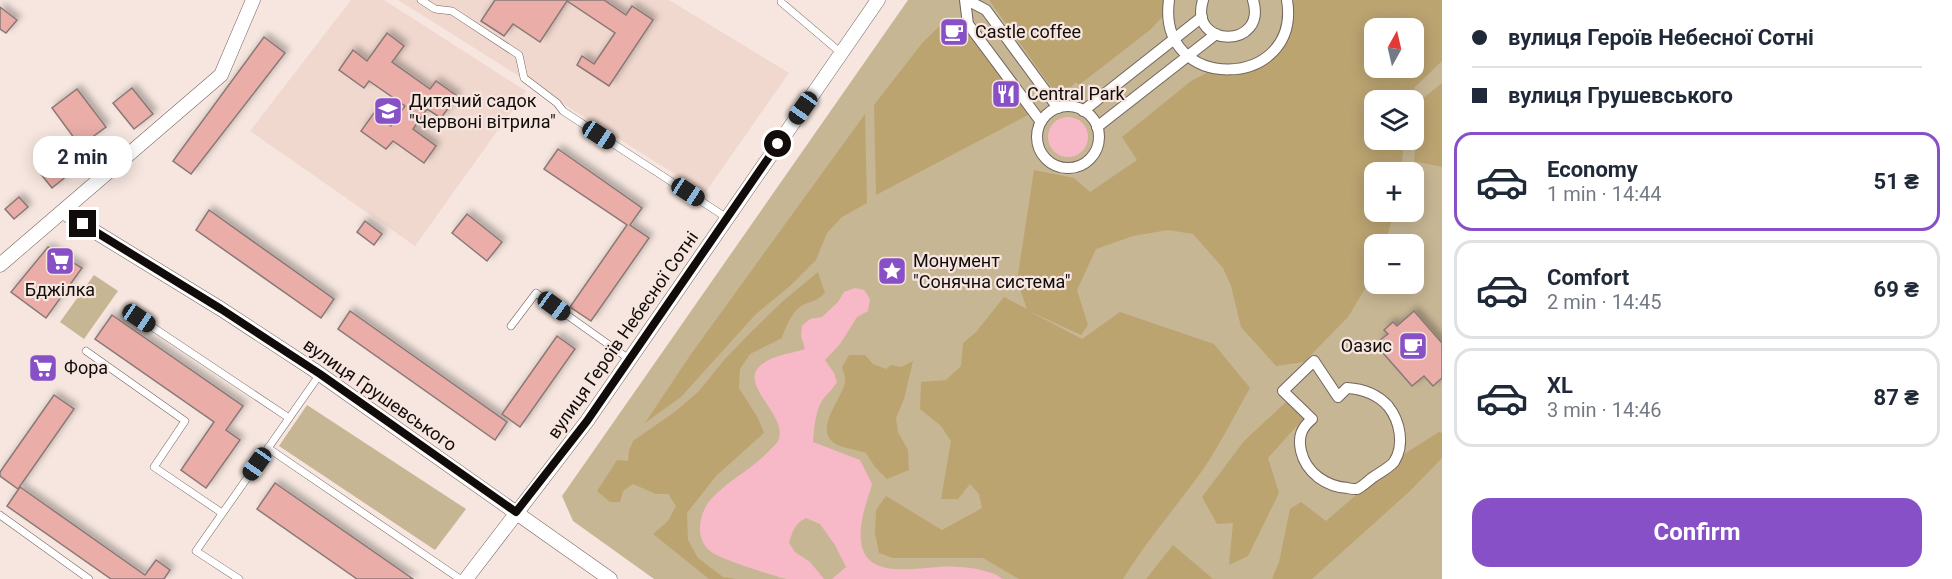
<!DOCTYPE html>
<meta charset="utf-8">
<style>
:root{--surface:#fff;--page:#f6f6f7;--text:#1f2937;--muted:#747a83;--line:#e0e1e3;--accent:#8750c7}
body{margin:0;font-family:Roboto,sans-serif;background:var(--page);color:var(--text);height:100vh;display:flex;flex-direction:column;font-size:22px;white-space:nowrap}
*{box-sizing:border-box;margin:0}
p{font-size:20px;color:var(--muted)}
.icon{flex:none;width:33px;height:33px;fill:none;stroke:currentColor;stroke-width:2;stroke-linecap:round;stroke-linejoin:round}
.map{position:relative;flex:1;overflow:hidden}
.sheet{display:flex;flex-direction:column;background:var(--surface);width:510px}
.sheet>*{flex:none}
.banner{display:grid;align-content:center;height:132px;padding:0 30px;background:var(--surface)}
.needle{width:39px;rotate:8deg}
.fabs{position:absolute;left:1364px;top:18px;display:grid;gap:12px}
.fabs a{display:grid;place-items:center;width:60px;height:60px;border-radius:12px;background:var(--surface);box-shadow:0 3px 15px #0003;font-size:30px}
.end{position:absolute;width:27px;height:27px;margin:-14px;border:8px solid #110c0a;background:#fff;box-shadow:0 0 0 3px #fff}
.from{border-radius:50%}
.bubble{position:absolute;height:42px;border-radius:18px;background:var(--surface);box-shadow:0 3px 15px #0003;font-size:20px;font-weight:700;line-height:42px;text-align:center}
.car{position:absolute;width:18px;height:36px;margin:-18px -9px;border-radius:8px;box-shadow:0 0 4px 2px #0007;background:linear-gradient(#222 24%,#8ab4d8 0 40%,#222 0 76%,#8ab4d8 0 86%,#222 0)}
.banner b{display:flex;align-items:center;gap:21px;height:57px;font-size:22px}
.banner b+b{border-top:2px solid var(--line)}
.banner i{width:15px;height:15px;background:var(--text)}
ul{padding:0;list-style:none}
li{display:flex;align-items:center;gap:18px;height:99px;margin:0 12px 9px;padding:0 18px;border:3px solid var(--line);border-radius:18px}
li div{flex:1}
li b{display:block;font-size:22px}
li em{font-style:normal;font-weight:700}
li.selected{border-color:var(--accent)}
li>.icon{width:54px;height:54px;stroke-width:1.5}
.primary-button{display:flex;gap:12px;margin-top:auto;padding:12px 30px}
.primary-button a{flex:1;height:69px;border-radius:18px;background:var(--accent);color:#fff;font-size:24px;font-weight:700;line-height:69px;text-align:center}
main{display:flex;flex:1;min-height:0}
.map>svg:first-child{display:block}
.built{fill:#f0d8ce}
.green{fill:#c7b694;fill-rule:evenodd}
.forest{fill:#bca471;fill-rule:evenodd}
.water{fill:#f7b9c8}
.building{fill:#eaada8;stroke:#887876;stroke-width:1.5;filter:url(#shadow)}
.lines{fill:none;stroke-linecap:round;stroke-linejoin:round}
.service-casing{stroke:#72645e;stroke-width:8}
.pedestrian-casing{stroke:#72645e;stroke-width:12}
.minor-casing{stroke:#72645e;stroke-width:15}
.service{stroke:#fff;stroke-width:7}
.pedestrian{stroke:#fff;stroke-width:10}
.minor{stroke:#fff;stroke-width:14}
.route{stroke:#110c0a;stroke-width:8}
.labels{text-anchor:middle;stroke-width:4.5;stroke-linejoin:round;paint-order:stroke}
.poi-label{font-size:18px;fill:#110c0a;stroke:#f6e6df;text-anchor:start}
.street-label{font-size:18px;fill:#110c0a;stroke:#f6e6df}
</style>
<main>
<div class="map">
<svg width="1442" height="579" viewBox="0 0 1442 579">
<defs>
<filter id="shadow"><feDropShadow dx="4" dy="-4" stdDeviation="3" flood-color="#0004"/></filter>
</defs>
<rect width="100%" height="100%" fill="#f6e6df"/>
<!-- built -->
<g class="built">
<path d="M351,0H384L526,91L415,246L250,131Z"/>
<path d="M398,0H669L789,73L705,193Z"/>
</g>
<!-- green -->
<g class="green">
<path d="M908,0H1442V579H654L573,521L562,496ZM1374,28H1413V68H1374ZM1374,100H1413V140H1374ZM1374,172H1413V212H1374ZM1374,244H1413V284H1374Z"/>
<path d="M94,275L118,291L84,339L60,322Z"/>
<path d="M307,405L466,509L435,550L279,446Z"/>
</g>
<!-- forest -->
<g class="forest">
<path d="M989,0H1169L1168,11L1150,30L1079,85L1076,82L1059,98Z"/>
<path d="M1295,0H1442V61L1415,87L1411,100H1374V140H1404L1401,172H1374V212H1394L1385,244H1374V274L1348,317L1304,362L1276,366L1241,327L1231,286L1223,268L1193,234L1168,230L1133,236L1096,249L1077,290L1088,325L1081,335L1027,310L1082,339L1120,312L1214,344L1250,388C1235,414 1221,443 1204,468C1178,505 1147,540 1123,579H1019L983,558H893L879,553L875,533L876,510L886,496L942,530L982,508L979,494L970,484L958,499H941L951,441L941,426L920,409L921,382L946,380L961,366L963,343L976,332L1004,297L1027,309L1017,281L1034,170L1074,178L1090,192L1137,160L1122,137L1191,81L1214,69L1235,70L1279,43L1288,5ZM1374,28H1413V68H1374Z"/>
<path d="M947,19L962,22L1028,115L876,195L874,105L923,42Z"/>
<path d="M1442,83V167L1414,161L1421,100Z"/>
<path d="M865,114L867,203L842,217L827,233L816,260L790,286L756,314L681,397L645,423L691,354Z"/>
<path d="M818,272L825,293C815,302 814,300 803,305C793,310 785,328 782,338L750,354L740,369L739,388L758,418L764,433L716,476L687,513L688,540L698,558L723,577L737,579H709L653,534L668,521L676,506L668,494H656L633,484L623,491L620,502H610L597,491L617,460L628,461L629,451L633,441L676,411L699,391L724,360L751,332L783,301Z"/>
<path d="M849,355H865L873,364L886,369L891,365L901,367L913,361L904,399L896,418L898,432L908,450L909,470L887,479L875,467L866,453C858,450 843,448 838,445C810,431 844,398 845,381C846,377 843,371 842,367Z"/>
<path d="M1288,400L1303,419L1268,458L1279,493L1248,556L1229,565L1233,523L1217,524L1202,497L1244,441Z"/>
<path d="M1439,432L1442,433V458L1410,491L1312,579H1272L1279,562L1290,509L1301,502L1326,521L1401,456Z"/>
<path d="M1173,545L1213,579H1146Z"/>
</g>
<!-- water -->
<g class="water">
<circle cx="1068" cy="137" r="20"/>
<path d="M855,288L864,290L870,299L868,311L857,317L840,344L825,360L834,373L837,382C832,390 825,396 821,402C815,414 814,429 813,442L860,460L872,484C869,496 864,508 862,520C852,579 899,570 939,567C951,566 965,567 977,569C986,572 995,572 1002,579H832L846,567L835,545L820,524L806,518C795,523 792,532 789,543L795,552L810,562L824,579C812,579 798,579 787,579C774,576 719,559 710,551C694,538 699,512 712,498C729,480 752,469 769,451C771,448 776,445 778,441C790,417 740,387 759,367C770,355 791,354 805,349L801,336L802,326L810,319L822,317L838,302L844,292Z"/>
</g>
<!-- building -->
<g class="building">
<path d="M495,0H604L626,15L632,6L653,20L609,86L577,65L582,56L594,64L615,33L567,1L540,42L513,24L504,36L481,21Z"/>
<path d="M0,7L17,20L6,33L0,29Z"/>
<path d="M387,33L404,46L392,62L430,89L436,81L457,96L441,118L427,109L413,129L436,146L424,163L393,141L386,149L361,131L374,113L391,126L405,106L369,81L364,88L339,70L353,50L367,61Z"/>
<path d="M264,37L285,53L191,174L173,161Z"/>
<path d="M132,88L153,114L134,129L113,103Z"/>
<path d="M77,89L106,127L80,146L52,108Z"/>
<path d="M558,149L642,208L630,225L649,238L591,321L570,307L627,225L544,169Z"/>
<path d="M56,160L68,175L52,188L40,173Z"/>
<path d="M19,197L28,207L14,219L5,209Z"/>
<path d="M209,210L334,299L321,318L196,230Z"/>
<path d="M467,214L502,242L487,261L452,233Z"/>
<path d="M365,221L382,234L374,245L357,232Z"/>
<path d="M48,247L82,268L46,318L11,292Z"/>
<path d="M350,311L507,422L495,440L338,329Z"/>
<path d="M1414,311L1442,343V378L1433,386L1424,376L1412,386L1383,353L1388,349L1380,340L1388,334L1384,330L1393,322L1397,326Z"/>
<path d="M112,315L243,406L226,430L240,440L206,488L181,470L214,422L95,339Z"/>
<path d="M557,336L575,349L520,427L502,414Z"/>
<path d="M54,395L74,409L18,489L0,476V472Z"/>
<path d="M275,483L413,579H357L257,509Z"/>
<path d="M20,487L145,575L156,560L170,570L164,579H111L7,506Z"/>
</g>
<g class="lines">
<!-- service casing -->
<g class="service-casing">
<g id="service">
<path d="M421,0L435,9L452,11L519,55L524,78L557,103L563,111L727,218"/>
<path d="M781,0V2L841,53"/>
<path d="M139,318L289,418"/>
<path d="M511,326L536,293L629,359"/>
<path d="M86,351L185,421L154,467L222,513"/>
<path d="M268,448L460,579"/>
<path d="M0,515L89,579"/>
<path d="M239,579L196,551L320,374"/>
</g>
</g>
<!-- pedestrian casing -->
<g class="pedestrian-casing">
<g id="pedestrian">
<path d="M965,0L968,24L1041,122"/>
<path d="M967,0L986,10L1058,108"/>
<path d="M1169,0C1156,94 1302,91 1287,0"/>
<path d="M1203,0C1188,49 1268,49 1253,0"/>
<circle cx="1068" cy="137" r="31"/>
<path d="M1083,111L1202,17"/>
<path d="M1097,127L1216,34"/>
<path d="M1314,361L1338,397L1347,388C1364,389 1377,394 1388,406C1400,421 1405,445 1394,462C1389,468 1379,473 1372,478C1368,481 1362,487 1357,489C1355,489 1350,489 1348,488C1327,487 1306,473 1301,451C1298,437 1301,428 1312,419L1283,391Z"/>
</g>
</g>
<!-- minor casing -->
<g class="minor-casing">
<g id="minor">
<path d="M63,212L221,309L314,370L610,579"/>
<path d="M0,265L221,75L253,0"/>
<path d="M466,579L587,421L878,0"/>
</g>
</g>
<!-- service -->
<use href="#service" class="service"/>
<!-- pedestrian -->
<use href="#pedestrian" class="pedestrian"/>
<!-- minor -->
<use href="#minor" class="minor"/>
</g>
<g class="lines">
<!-- route -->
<path class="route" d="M83,224L221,309L320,374L516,512L587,421L778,144"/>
</g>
<!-- icons -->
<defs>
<g id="cafe-square" transform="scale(1.5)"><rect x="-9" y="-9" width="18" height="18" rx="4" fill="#8750c7" stroke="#f6e6df"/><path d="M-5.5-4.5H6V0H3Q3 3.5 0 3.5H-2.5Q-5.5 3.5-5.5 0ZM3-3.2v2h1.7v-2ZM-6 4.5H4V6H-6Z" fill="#fff"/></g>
<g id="restaurant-square" transform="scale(1.5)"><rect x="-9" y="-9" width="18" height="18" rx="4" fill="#8750c7" stroke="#f6e6df"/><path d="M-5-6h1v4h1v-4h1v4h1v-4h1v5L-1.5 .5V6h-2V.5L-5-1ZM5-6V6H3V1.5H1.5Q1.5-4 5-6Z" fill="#fff"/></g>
<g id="school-square" transform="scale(1.5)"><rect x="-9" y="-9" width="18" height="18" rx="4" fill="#8750c7" stroke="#f6e6df"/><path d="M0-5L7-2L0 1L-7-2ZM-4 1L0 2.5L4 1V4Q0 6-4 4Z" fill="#fff"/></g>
<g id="supermarket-square" transform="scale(1.5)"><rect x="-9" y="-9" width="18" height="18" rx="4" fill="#8750c7" stroke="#f6e6df"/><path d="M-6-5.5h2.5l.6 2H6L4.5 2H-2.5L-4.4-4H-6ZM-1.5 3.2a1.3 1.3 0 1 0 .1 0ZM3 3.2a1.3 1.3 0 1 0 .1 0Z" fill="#fff"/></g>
<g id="sight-square" transform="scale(1.5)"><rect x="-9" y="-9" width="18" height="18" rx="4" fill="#8750c7" stroke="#f6e6df"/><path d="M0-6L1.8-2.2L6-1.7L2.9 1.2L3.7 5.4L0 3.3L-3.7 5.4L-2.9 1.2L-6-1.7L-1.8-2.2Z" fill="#fff"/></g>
</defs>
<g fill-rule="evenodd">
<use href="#cafe-square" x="954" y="32"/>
<use href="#restaurant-square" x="1006" y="94"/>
<use href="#school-square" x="388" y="111"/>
<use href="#supermarket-square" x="60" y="261"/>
<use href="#sight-square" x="892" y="271"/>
<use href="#cafe-square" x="1413" y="346"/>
<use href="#supermarket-square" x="43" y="368"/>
</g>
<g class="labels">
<!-- poi labels -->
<g class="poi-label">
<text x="975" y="38">Castle coffee</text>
<text x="1027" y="100">Central Park</text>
<text x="409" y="107">Дитячий садок<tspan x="409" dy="21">"Червоні вітрила"</tspan></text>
<text x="913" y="267">Монумент<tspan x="913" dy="21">"Сонячна система"</tspan></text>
<text x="60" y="296" text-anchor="middle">Бджілка</text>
<text x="1392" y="352" text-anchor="end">Оазис</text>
<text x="64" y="374">Фора</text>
</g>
<!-- street labels -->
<g class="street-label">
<text transform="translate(623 335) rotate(-55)" y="6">вулиця Героїв Небесної Сотні</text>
<text transform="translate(380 395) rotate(35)" y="6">вулиця Грушевського</text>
</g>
</g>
</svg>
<div class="fabs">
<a><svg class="needle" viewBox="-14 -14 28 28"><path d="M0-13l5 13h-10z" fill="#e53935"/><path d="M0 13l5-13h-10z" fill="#747a83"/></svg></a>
<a><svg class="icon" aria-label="layers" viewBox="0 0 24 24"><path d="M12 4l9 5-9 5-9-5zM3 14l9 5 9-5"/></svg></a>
<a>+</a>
<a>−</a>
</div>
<i class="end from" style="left:778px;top:144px"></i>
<i class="end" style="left:83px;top:224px"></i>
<div class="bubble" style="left:33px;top:136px;width:99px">2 min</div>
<i class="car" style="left:803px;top:108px;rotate:215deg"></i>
<i class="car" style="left:599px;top:135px;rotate:123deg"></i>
<i class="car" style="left:688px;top:192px;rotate:123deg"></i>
<i class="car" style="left:554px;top:306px;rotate:126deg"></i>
<i class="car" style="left:139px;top:318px;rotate:124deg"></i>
<i class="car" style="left:257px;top:464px;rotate:215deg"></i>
</div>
<section class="sheet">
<div class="banner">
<b><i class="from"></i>вулиця Героїв Небесної Сотні</b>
<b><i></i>вулиця Грушевського</b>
</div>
<ul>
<li class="selected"><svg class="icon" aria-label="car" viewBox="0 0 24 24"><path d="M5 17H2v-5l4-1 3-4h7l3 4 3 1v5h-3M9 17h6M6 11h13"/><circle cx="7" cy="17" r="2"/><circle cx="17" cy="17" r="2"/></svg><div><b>Economy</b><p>1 min · 14:44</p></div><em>51 ₴</em></li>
<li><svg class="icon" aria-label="car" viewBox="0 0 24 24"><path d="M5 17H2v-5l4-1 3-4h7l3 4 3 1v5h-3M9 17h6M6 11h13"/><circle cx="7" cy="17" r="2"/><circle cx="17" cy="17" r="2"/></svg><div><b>Comfort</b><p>2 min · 14:45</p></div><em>69 ₴</em></li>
<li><svg class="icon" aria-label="car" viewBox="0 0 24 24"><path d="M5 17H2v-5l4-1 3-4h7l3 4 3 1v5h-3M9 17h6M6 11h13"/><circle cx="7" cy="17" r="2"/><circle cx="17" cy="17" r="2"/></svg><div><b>XL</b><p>3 min · 14:46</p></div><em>87 ₴</em></li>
</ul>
<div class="primary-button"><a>Confirm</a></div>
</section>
</main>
